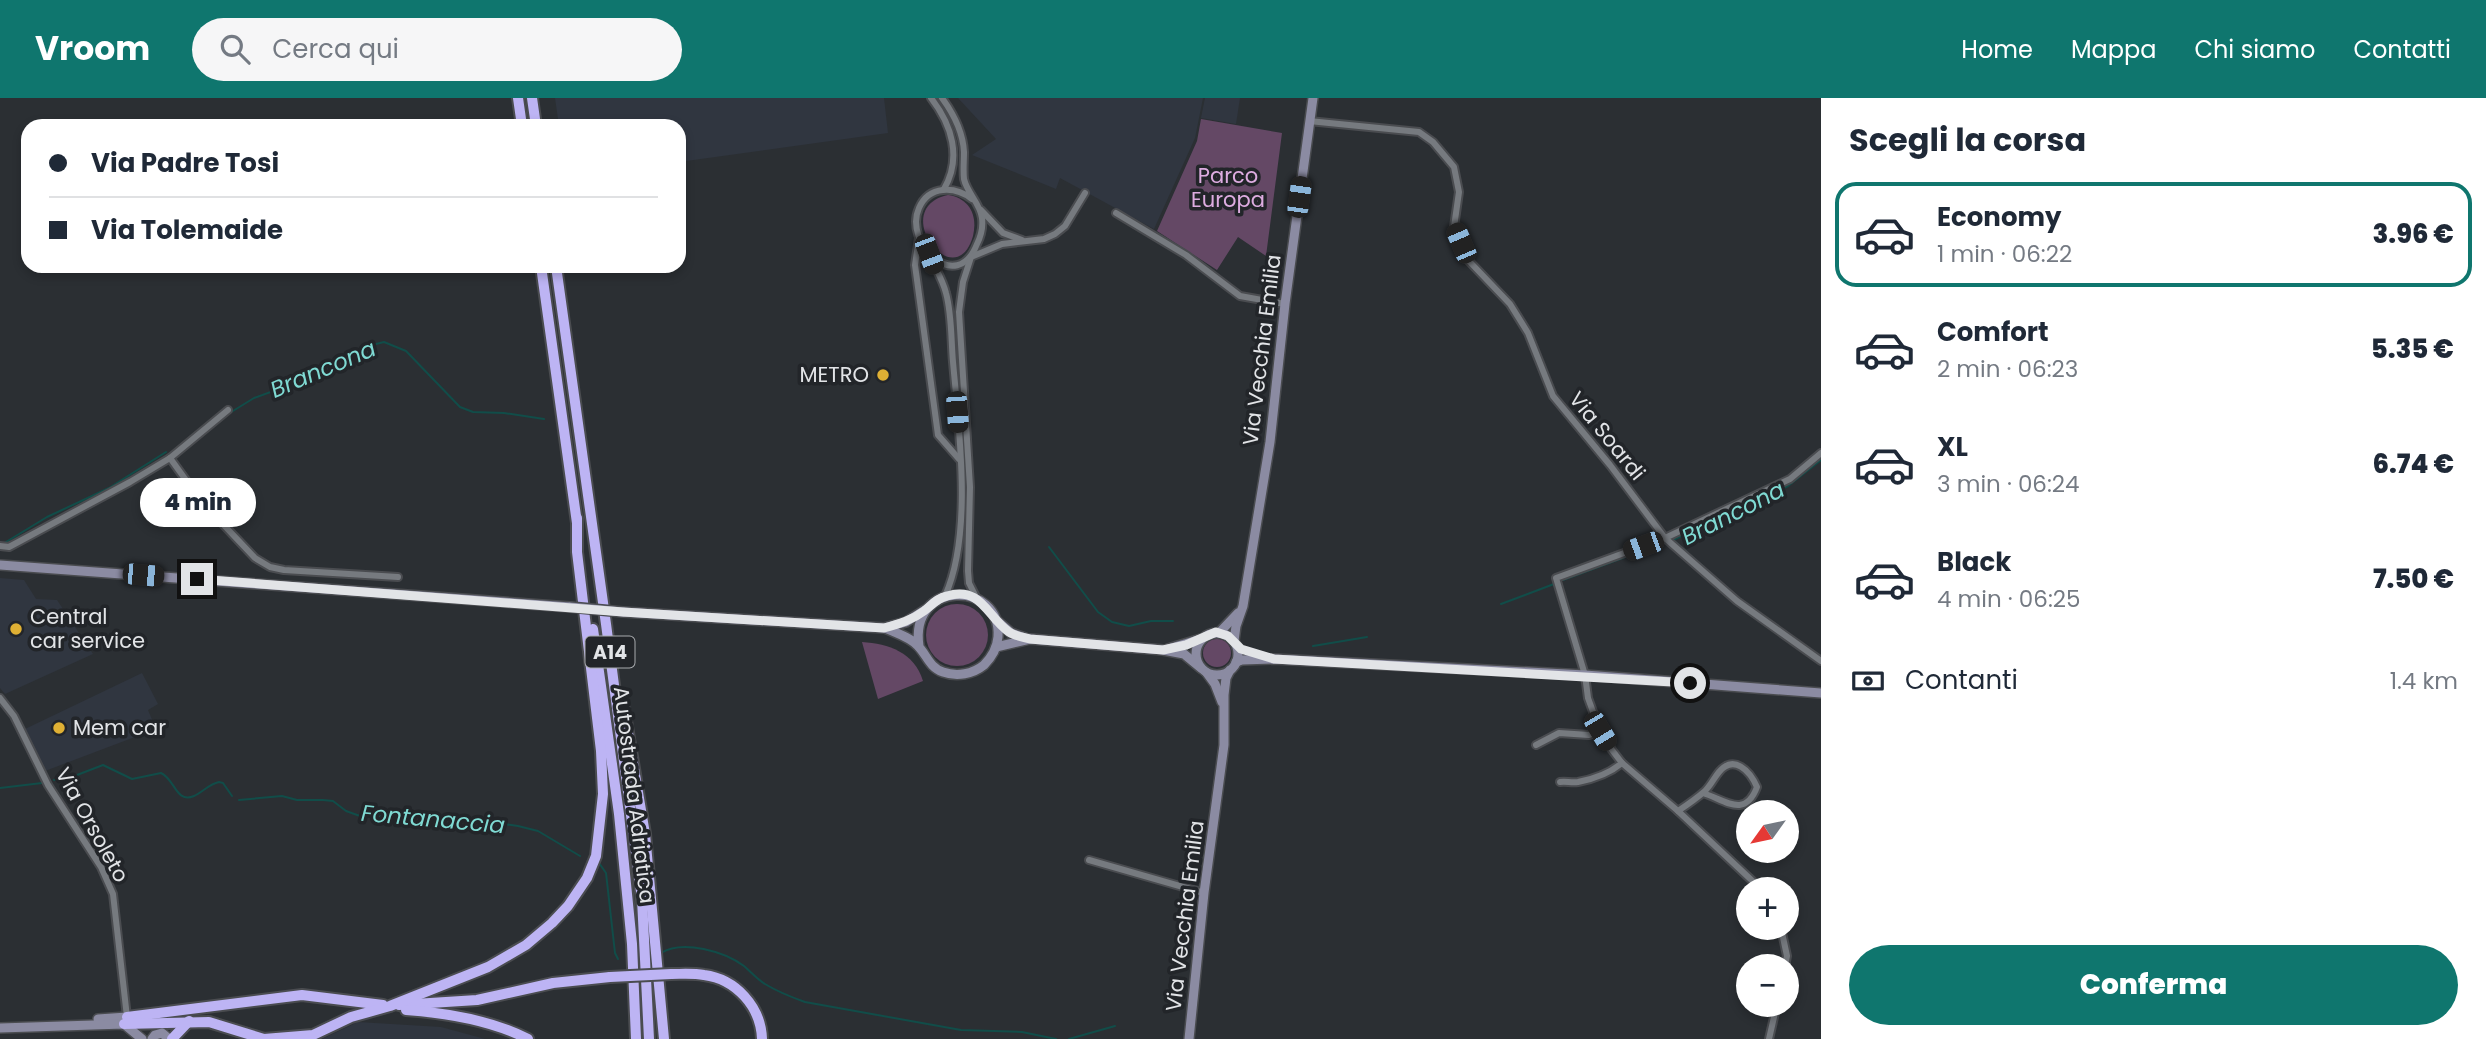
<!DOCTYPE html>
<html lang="it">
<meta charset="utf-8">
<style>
:root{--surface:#fff;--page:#f6f6f7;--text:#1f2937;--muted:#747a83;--line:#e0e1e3;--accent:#0f766e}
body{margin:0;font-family:Poppins,sans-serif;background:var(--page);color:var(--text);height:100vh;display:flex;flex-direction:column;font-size:26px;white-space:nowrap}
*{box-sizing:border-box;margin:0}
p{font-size:23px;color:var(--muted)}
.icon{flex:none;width:38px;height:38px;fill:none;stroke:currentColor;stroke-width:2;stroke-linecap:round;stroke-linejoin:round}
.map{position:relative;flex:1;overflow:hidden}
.panel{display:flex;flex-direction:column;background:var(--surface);width:665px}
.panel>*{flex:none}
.hud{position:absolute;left:21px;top:21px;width:665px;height:154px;border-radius:21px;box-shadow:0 4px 10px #0003;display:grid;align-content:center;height:154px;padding:0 28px;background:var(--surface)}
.needle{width:46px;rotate:237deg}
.buttons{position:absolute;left:1736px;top:702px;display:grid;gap:14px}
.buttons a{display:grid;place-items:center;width:63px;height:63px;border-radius:50%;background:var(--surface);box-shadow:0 4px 10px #0003;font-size:35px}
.end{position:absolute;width:32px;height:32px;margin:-16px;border:9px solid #e2e4e7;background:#111;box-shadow:0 0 0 4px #111}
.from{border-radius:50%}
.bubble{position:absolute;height:49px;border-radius:24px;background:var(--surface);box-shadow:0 4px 10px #0003;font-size:23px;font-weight:800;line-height:49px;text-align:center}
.car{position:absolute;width:21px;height:42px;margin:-21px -10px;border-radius:9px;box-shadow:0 0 5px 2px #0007;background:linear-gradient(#222 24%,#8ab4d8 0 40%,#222 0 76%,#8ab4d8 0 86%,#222 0)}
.hud b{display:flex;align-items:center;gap:24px;height:66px;font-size:26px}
.hud b+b{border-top:2px solid var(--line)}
.hud i{width:18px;height:18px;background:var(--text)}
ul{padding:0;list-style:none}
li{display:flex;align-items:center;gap:21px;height:105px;margin:0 14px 10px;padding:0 14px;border:4px solid transparent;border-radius:21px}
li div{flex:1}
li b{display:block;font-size:26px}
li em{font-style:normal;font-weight:800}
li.selected{border-color:var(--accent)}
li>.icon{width:63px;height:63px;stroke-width:1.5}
h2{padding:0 28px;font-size:32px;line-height:84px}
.pay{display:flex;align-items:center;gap:18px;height:77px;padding:0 28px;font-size:26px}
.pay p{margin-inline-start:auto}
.cta{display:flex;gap:14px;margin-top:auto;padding:14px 28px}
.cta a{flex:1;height:80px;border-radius:42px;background:var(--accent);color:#fff;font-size:28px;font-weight:800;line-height:80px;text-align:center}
header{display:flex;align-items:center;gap:42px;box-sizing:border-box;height:98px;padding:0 35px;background:var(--accent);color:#fff}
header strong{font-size:33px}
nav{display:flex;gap:38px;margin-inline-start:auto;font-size:24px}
.search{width:490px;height:63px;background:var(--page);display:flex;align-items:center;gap:18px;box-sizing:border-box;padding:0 24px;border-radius:38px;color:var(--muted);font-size:26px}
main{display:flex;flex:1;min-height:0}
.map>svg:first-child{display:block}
.built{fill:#303640}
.green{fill:#644865}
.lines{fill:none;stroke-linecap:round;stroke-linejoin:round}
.stream{stroke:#114d49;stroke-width:2}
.street-casing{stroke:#4a4c50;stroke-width:10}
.secondary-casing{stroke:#4a4c50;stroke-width:12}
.highway-casing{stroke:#4a4c50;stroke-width:14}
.street{stroke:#767a7f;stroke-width:6}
.secondary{stroke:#8b8ba2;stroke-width:9}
.highway{stroke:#bdb4f4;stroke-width:10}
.secondary-bridge-casing{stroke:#4a4c50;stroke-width:12;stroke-linecap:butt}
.highway-bridge-casing{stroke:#4a4c50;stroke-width:14;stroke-linecap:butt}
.secondary-bridge{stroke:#8b8ba2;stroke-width:9}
.highway-bridge{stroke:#bdb4f4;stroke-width:10}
.route{stroke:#e2e4e7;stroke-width:9}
.poi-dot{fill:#dfb034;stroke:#222529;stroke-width:2.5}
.labels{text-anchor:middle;stroke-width:7;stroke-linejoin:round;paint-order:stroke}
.shield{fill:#222529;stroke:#a8abae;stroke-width:2}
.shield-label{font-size:19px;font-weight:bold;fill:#e2e4e7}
.park-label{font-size:21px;fill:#ddace0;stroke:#222529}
.street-label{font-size:21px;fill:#e2e4e7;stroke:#222529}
.poi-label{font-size:21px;fill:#e2e4e7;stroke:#222529;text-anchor:start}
.water-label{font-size:23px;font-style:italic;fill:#7fdad3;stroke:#222529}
</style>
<header>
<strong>Vroom</strong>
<div class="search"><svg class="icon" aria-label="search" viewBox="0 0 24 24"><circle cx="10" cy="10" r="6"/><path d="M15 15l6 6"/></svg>Cerca qui</div>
<nav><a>Home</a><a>Mappa</a><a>Chi siamo</a><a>Contatti</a></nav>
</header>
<main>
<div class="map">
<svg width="1821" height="941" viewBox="0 0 1821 941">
<rect width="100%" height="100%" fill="#2b2f33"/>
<!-- built -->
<g class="built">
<path d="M555,0H884L888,35L679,64V28H559Z"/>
<path d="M958,0H1203L1195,40L1154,131L1060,80L1056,91L972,57L996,41Z"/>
<path d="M1205,0H1240L1236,26L1201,20Z"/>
<path d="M245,393L253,407L247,410L250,415L228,427L214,412Z"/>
<path d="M0,480L24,482L36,501L57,502L93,556L5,596L0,590Z"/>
<path d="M142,575L158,606L148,612L156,631L45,673L25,631Z"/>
<path d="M358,924L441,929L485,941H322Z"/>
</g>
<!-- green -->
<g class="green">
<path d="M1201,21L1282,35L1266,158L1238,139L1217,172L1157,133L1197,43Z"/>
<path d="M948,97C969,100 978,117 973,138C955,200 887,110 948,97Z"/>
<circle cx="957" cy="537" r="31"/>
<circle cx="1217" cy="555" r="14"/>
<path d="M862,544C889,546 914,554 923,583L878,601Z"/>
</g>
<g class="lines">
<!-- stream -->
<g class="stream">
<path d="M228,316L254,300L298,284L368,248L384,244L406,253L460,309L473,314L504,315L544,321"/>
<path d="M180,356L189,348"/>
<path d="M6,444L47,419L109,390L166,354"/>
<path d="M1049,449L1098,514L1112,524L1129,528L1151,523H1173"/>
<path d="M1563,482L1639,454"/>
<path d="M1736,498L1673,442L1788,388L1821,362"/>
<path d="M1501,506L1554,486"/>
<path d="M1313,548L1367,539"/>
<path d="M54,682L77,677L103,667L132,681L161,675C175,681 176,706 194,698C203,694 209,686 219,684L223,685L232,698"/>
<path d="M0,690L42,685"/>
<path d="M239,702L282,698L297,702H323L333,703L346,713L360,718L454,719L518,728L538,733L580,758"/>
<path d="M599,765L606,775L615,855L618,861"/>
<path d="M661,855C683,841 725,854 744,868C751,874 757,881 765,886C778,894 791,899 805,904L961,932L1022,934L1056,941"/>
<path d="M1069,941L1115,928"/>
</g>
<!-- street casing -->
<g class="street-casing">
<g id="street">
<path d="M931,0C952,27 962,60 944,91"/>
<path d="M942,0C953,15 963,35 964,54C964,63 963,72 964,81C967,95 980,105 982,120C983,128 981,138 977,146C957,198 903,145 919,110C929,87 955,88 972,101"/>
<path d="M1309,23L1419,34L1433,44L1454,69L1459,94L1454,129L1468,162L1510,206L1528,235L1553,298L1610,367L1665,440L1737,503L1821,563"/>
<path d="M981,112L1003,135L1022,142"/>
<path d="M1116,115L1186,157L1240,198L1285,206"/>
<path d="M919,140L915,167L938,337L959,361"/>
<path d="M929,156C934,168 943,182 946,195C952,217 951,242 953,264C959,332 973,436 945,498"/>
<path d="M170,360L201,403L255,460L270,469L284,472L398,479"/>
<path d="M0,448L9,449L130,384L170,360L228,312"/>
<path d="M976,499L969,485L968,473L970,389L959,214L963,184L971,159L1002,146L1044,141L1055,136L1065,128L1085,95"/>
<path d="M0,600L14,618L48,687L101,769L113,796L127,919"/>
<path d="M1536,647L1559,635L1589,637L1600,633"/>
<path d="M1560,684C1566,683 1571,685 1578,684C1594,681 1610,675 1622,665"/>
<path d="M1678,713C1687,707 1697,700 1705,693C1711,687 1714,680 1719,674C1734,656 1750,673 1757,689C1745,721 1725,702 1703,695"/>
<path d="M1089,762L1204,795"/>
<path d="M1761,791L1678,713L1622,665L1612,652L1600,633L1588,600L1585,577L1556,480L1665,440L1790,381L1821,355"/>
<path d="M1781,830L1787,858L1785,868"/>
<path d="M1769,941L1777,906"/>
</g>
</g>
<!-- secondary casing -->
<g class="secondary-casing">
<g id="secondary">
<path d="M0,467L570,509"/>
<path d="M623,514L884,530L906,524L925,512"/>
<path d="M996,522L1011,535L1025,540"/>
<path d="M885,530C896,535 910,539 918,548C927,557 929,569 943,574C957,579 973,576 984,567C992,559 997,550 998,539C1002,482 909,481 919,548"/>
<circle cx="1217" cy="556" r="21"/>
<path d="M1219,535L1238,515"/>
<path d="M1234,543L1236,528L1243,508L1270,344L1285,206L1313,0"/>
<path d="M996,549L1030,541L1163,552L1184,556L1201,570"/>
<path d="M1168,551L1201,541"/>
<path d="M1236,564L1242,562L1274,561L1585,577L1821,595"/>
<path d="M1207,575L1215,586L1222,604"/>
<path d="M98,921L127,919"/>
<path d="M0,930L124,926L142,941"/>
<path d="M152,941L155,937L162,935L169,941"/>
<path d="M1189,941L1204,795L1224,647V597L1226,580L1230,572"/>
</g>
</g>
<!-- highway casing -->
<g class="highway-casing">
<g id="highway">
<path d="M518,0L522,28"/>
<path d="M532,0L536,28"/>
<path d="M541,168L577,425"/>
<path d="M556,168L606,526L642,801L649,941"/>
<path d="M593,531L619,716L632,846L636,941"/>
<path d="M624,611L645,736L664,941"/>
<path d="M671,876C682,876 693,875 704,877C736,881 761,909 762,941"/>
<path d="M399,907L477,902L553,885L610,879"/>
<path d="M406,912C447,915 491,922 528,941"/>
<path d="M127,919L302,897L383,907"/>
<path d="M124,926L209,924L264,941L313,937L351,919L390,908L488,869L526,847L552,825L568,808L587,780L596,758L603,696L601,653L577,454V420"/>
<path d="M172,941L189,923"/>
</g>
</g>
<!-- street -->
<use href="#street" class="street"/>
<!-- secondary -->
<use href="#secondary" class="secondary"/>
<!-- highway -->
<use href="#highway" class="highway"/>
<!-- secondary-bridge casing -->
<g class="secondary-bridge-casing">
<path id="secondary-bridge" d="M570,509L623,514"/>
</g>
<!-- highway-bridge casing -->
<g class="highway-bridge-casing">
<path id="highway-bridge" d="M610,879L671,876"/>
</g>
<!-- secondary-bridge -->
<use href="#secondary-bridge" class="secondary-bridge"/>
<!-- highway-bridge -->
<use href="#highway-bridge" class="highway-bridge"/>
</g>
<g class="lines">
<!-- route -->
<path class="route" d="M197,481L623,514L884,530C899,526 912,522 924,513C932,507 937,500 947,498C982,488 987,519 1009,534C1015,538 1023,539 1030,541L1163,552L1186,547L1216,534L1228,538L1241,551L1274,561L1690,585"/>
</g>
<!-- markers -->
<g class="poi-dot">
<circle cx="883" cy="277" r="7"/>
<circle cx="16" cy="531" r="7"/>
<circle cx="59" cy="630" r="7"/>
</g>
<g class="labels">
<!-- shield labels -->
<rect class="shield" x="585.5" y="538.5" width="49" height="31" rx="5"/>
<g class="shield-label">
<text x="610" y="561">A14</text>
</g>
<!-- park labels -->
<g class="park-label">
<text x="1228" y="85">Parco<tspan x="1228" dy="24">Europa</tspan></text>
</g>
<!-- street labels -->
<g class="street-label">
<text transform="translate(1262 252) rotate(-83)" y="7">Via Vecchia Emilia</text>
<text transform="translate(1607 338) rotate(51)" y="7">Via Soardi</text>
<text transform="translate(634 697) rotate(83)" y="7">Autostrada Adriatica</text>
<text transform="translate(92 727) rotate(61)" y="7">Via Orsoleto</text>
<text transform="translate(1185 818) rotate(-83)" y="7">Via Vecchia Emilia</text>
</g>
<!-- poi labels -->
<g class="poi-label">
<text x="869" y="284" text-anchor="end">METRO</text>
<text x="30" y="526">Central<tspan x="30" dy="24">car service</tspan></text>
<text x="73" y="637">Mem car</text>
</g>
<!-- water labels -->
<g class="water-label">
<text transform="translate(323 271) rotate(-23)" y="8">Brancona</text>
<text transform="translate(1733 415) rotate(-27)" y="8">Brancona</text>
<text transform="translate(433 721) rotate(5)" y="8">Fontanaccia</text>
</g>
</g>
</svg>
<div class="buttons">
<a><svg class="needle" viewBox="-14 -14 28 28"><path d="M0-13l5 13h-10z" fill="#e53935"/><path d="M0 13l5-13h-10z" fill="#747a83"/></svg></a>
<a>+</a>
<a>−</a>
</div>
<i class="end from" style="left:1690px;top:585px"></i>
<i class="end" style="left:197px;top:481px"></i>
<div class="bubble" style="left:140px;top:380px;width:116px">4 min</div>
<i class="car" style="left:1299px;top:99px;rotate:8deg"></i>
<i class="car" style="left:1461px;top:145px;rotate:337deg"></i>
<i class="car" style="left:929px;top:156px;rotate:159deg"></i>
<i class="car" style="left:957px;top:314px;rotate:176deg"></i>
<i class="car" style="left:1643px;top:448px;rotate:250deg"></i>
<i class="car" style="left:143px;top:477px;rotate:95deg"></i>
<i class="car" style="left:1600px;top:633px;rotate:149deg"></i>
<div class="hud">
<b><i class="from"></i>Via Padre Tosi</b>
<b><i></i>Via Tolemaide</b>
</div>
</div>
<section class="panel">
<h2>Scegli la corsa</h2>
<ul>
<li class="selected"><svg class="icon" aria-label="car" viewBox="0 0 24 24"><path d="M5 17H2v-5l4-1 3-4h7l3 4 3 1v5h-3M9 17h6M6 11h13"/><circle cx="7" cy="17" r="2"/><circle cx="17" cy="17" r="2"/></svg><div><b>Economy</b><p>1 min · 06:22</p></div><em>3.96 €</em></li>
<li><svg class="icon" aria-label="car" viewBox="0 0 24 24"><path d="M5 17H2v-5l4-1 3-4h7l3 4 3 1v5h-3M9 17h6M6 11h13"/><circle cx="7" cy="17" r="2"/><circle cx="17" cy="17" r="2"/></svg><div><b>Comfort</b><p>2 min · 06:23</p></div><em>5.35 €</em></li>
<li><svg class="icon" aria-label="car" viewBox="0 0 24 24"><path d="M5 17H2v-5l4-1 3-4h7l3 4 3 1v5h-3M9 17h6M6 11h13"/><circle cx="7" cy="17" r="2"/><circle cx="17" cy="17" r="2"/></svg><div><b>XL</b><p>3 min · 06:24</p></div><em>6.74 €</em></li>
<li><svg class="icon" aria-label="car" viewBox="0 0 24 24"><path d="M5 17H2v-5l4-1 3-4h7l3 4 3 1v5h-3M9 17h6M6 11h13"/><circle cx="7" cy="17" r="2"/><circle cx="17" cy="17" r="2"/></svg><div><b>Black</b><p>4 min · 06:25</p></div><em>7.50 €</em></li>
</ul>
<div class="pay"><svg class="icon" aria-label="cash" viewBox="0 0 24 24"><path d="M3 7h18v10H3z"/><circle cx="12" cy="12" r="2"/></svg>Contanti<p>1.4 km</p></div>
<div class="cta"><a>Conferma</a></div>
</section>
</main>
